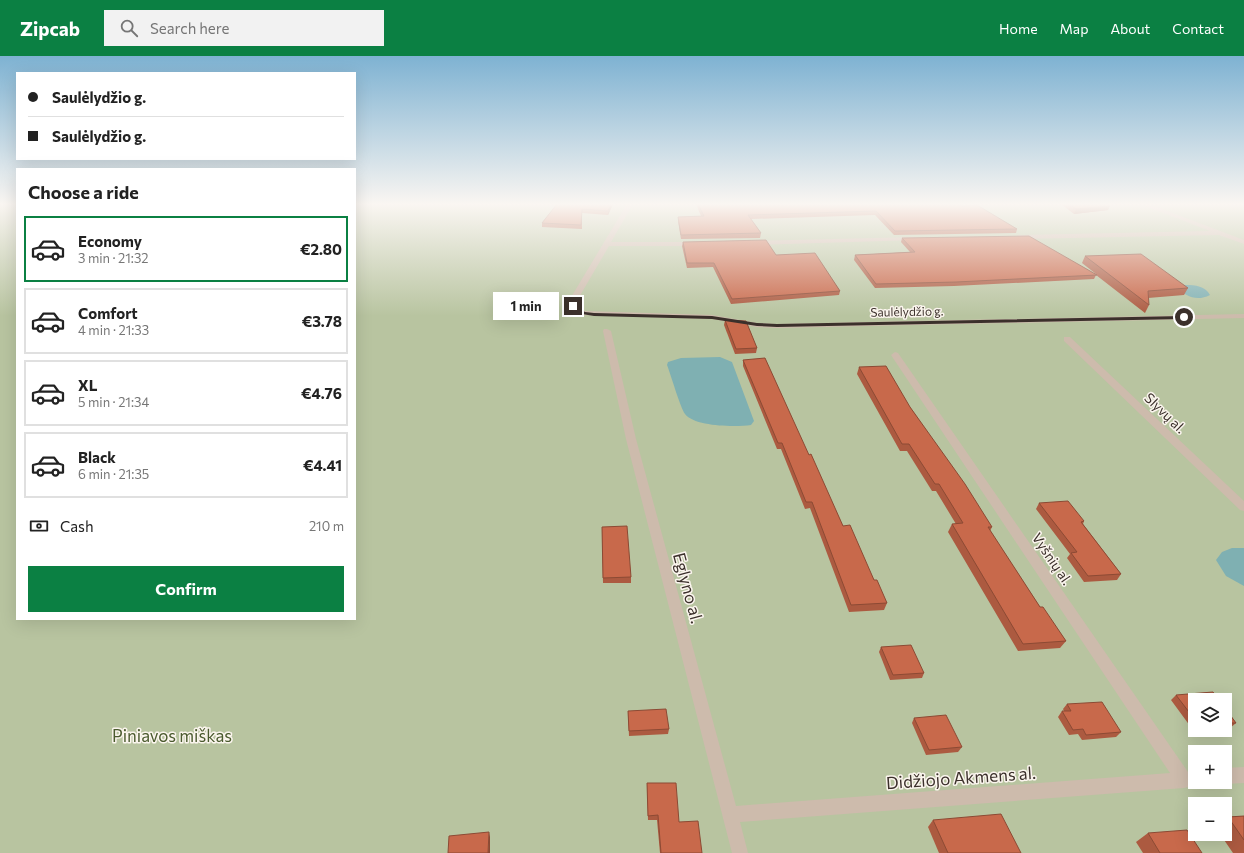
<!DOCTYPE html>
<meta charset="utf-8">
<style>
:root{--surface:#fff;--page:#f2f2f2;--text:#222;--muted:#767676;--line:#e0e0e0;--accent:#0b8043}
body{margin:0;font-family:Commissioner,sans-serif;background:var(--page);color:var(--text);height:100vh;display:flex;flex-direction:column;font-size:15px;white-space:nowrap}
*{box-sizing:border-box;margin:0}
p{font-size:13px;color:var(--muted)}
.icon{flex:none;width:22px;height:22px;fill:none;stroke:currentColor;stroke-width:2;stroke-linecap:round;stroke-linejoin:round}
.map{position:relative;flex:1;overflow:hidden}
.panel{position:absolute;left:16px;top:112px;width:340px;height:452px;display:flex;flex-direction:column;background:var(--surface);border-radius:0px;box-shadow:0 4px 16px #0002}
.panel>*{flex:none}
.top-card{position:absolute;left:16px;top:16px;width:340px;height:88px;border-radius:0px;box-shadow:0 4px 16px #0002;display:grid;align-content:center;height:88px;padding:0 12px;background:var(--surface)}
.fabs{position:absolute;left:1188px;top:637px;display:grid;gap:8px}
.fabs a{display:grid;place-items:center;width:44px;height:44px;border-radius:0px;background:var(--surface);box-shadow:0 4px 16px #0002;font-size:20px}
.end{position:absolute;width:18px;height:18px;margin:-9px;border:5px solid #3b302b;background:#fff;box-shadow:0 0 0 2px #fff}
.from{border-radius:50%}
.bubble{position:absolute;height:28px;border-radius:0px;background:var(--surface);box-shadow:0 4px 16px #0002;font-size:13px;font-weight:700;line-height:28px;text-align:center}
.top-card b{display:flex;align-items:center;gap:14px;height:38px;font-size:15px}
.top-card b+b{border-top:1px solid var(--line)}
.top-card i{width:10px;height:10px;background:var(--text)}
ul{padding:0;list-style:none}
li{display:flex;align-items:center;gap:12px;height:66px;margin:0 8px 6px;padding:0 4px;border:2px solid var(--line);border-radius:0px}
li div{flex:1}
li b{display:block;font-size:15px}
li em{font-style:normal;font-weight:700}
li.on{border-color:var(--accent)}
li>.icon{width:36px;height:36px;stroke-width:1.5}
h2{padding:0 12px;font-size:18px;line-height:48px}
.pay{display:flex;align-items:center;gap:10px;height:44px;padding:0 12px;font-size:15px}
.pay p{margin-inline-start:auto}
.button{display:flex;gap:8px;margin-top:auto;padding:8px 12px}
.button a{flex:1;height:46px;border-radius:0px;background:var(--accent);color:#fff;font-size:16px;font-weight:700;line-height:46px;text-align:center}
header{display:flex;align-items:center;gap:24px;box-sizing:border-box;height:56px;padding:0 20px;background:var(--accent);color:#fff}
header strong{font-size:19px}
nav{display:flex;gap:22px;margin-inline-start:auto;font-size:14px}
.search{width:280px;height:36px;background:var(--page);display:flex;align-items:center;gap:10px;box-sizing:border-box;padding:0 14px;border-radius:0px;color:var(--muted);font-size:15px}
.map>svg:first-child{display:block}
.green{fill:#b8c4a0;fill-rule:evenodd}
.water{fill:#7fb0b2}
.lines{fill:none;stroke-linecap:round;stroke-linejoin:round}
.minor{fill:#cdbbac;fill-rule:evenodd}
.wall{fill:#ac5a40}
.shaded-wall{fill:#8c4a34}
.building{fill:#c8694b;stroke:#8c4a34}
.route{fill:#3b302b}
.labels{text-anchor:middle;stroke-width:3;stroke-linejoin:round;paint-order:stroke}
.far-street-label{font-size:12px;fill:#3b302b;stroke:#fbf5ee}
.street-label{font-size:14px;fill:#3b302b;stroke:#fbf5ee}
.near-street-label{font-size:17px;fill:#3b302b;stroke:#fbf5ee}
.near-park-label{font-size:17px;fill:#4a5a2e;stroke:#fbf5ee}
</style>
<header>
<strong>Zipcab</strong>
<div class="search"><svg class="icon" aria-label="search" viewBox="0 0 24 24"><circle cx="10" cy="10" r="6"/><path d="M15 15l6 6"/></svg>Search here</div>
<nav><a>Home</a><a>Map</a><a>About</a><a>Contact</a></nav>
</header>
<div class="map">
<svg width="1244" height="797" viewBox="0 0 1244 797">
<rect width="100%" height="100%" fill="#f4ebe1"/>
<!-- green -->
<path class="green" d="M0,148H17V563H355V148H1244V797H0ZM1195,644H1225V674H1195ZM1195,696H1225V726H1195ZM1195,748H1225V778H1195Z"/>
<!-- water -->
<g class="water">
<path d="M1176,229C1188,229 1204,227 1210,239C1196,246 1186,240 1175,231Z"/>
<path d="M720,301L732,306L754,365L751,369C736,371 695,371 685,358C680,351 671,319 667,309L668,306L681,302Z"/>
<path d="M1232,492H1244V530L1226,520L1216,504L1222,496Z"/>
</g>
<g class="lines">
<!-- minor -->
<g class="minor">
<path d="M627,148H633L611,186H695L698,188L695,190H609L578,243L577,249L585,255L712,259L757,267L777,268L1244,258V262L777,272L757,271L712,263L580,259L569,250L570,243Z"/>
<path d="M1140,148H1149L1244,184V188L1219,179L1019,183L1016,181L1019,179L1210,175Z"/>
<path d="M915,181L917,182V184L755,189L752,187L755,185Z"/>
<path d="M604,273H607L611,275L636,383L736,750L1170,717L891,299L895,296L898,297L1188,716L1195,715V726H1201L1200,728L1184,732L740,766L748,797H732L626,383L603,275Z"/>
<path d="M1064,281H1070L1244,445V455L1240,454L1064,285Z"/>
<path d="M1244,711V727L1225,728L1221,726H1225V712Z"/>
</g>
</g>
<!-- wall -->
<g class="wall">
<path d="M557,148H613L608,159L582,157V173L542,171V167Z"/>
<path d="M696,148H959L962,150L1017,173L1016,177L894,179L875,159L751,163L761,177L760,182L681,183L678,165V161L701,160Z"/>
<path d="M1061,148H1107L1108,154L1074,158Z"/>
<path d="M902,182L1096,218L1082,207L1085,200L1188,232L1184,239L1148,242L1149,249L1145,257L1096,219L1094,223L954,230L875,232L854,204L855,199L910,196L901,186Z"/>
<path d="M683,186L776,199L840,235L839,239L731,248L713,211L687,212L682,190Z"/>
<path d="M725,264L757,292L756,297L735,298L724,269Z"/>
<path d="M743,304L809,399L843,470L887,547L884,554L849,556L810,452L805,453L781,393H777L743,310Z"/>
<path d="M859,311L910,351L992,471L990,475L1040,551L1066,585L1060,592L1018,595L948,476L952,468H956L936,435H932L907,395H900L857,318Z"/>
<path d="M1039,447L1084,465L1083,468L1121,518L1117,524L1084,526L1067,502L1070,498L1036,453Z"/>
<path d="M602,471L631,521V527H603Z"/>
<path d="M881,591L924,617L922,622L890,624L879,596Z"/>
<path d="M1176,639L1195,644V674H1199H1193L1171,644Z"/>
<path d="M1067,648L1121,676L1116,681L1082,684L1078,678L1069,679L1058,661L1062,655H1064L1063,653Z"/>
<path d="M1225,652L1236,667L1230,672H1225Z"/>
<path d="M628,655L669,673L668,678L629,680Z"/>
<path d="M914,662L962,691L958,696L926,699L912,667Z"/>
<path d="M647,727L679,766L702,797H660L657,764H648Z"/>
<path d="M1244,760V797H1233L1220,778H1225V763L1228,761Z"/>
<path d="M933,764L1021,797H939L928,771Z"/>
<path d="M1148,777L1202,797H1143L1136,786Z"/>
</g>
<!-- shaded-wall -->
<g class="shaded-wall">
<path d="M611,148H613L608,159V155Z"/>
<path d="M1110,150L1108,154L1074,158L1076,153Z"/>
<path d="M489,776L490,781V797H488Z"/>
</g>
<!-- building -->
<g class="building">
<path d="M557,148H611L608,155L582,153L581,169L542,167Z"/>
<path d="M698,148H959L962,150L977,149L1017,173L895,175L876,155L748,159L761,177L681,179L678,161L704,160Z"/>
<path d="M1069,148H1107L1110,150L1076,153Z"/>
<path d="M1029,180L1097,219L956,226L876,228L855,199L915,196L902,182Z"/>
<path d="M766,184L776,199L815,197L840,235L732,243L714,207H687L683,186Z"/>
<path d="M1141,198L1188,232L1148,235L1149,249L1085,200Z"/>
<path d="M725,264L746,265L757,292L736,293Z"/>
<path d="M765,302L809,399L811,398L843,470L850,469L874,524H877L887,547L851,549L812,446H806L782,387H778L743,304Z"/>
<path d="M886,310L910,351L965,428L992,471H988L1040,551H1043L1066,585L1023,588L952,468L963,467L939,428H935L909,388H902L859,311Z"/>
<path d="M1068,445L1084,465L1081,466L1121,518L1088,520L1071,497L1077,496L1039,447Z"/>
<path d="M627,470L631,521L603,522L602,471Z"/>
<path d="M911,589L924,617L893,619L881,591Z"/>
<path d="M1213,636L1219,644H1195V664L1176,639Z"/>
<path d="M1102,646L1121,676L1086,679L1083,673L1073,674L1062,655H1071L1067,648Z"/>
<path d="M1225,652L1236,667H1225Z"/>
<path d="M666,653L669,673L629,675L628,655Z"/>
<path d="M946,659L962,691L929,694L914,662Z"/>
<path d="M647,727H676L679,766L698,765L702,797H661L658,759L648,760Z"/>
<path d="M1001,758L1021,797H948L933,764Z"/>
<path d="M1244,760V784L1228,761Z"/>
<path d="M1187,774L1202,797H1160L1148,777Z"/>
<path d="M489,776L488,797H448L449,780Z"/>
</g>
<!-- sky -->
<linearGradient id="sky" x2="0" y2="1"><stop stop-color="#7eb2d2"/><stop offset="0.57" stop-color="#faf6f2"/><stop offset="1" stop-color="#faf6f2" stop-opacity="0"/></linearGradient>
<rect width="1244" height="260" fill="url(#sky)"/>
<!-- route -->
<path class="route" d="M573,248L585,256L594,257L712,260L757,267L777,268L1184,260L1186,261L1184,263L777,271L757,270L712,263L594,260L582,258L571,251Z"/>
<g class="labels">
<!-- far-street labels -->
<g class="far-street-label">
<text transform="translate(907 256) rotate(-1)" y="4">Saulėlydžio g.</text>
</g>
<!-- street labels -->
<g class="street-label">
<text transform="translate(1165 357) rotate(44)" y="5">Slyvų al.</text>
<text transform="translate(1052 503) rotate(56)" y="5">Vyšnių al.</text>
</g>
<!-- near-street labels -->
<g class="near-street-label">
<text transform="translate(688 532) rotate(75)" y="6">Eglyno al.</text>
<text transform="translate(961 722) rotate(-4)" y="6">Didžiojo Akmens al.</text>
</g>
<!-- near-park labels -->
<g class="near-park-label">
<text x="172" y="686">Piniavos miškas</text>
</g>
</g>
</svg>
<div class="fabs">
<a><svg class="icon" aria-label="layers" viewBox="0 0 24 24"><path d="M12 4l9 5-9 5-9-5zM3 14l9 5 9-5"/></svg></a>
<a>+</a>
<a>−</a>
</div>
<i class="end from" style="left:1184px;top:261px"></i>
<i class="end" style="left:573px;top:250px"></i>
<div class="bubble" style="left:493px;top:236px;width:66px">1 min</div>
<div class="top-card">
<b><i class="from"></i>Saulėlydžio g.</b>
<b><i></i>Saulėlydžio g.</b>
</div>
<section class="panel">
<h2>Choose a ride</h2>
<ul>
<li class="on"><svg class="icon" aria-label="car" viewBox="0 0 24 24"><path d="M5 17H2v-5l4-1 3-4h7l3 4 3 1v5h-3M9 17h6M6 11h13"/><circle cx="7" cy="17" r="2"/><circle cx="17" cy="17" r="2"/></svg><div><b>Economy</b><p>3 min · 21:32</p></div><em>€2.80</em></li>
<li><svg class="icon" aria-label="car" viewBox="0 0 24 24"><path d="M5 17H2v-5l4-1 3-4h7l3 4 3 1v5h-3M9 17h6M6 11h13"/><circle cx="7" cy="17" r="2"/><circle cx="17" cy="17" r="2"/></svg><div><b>Comfort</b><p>4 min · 21:33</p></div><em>€3.78</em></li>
<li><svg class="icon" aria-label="car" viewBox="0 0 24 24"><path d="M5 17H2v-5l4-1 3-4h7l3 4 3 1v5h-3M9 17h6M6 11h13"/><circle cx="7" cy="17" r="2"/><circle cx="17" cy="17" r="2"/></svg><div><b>XL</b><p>5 min · 21:34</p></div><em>€4.76</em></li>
<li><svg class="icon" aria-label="car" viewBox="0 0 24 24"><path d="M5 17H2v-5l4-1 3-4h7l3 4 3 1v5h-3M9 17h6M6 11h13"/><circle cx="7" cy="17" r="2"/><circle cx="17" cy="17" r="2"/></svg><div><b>Black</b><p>6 min · 21:35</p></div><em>€4.41</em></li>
</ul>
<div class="pay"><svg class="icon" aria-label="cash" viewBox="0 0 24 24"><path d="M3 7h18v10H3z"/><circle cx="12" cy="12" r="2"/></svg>Cash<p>210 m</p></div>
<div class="button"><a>Confirm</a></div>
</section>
</div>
